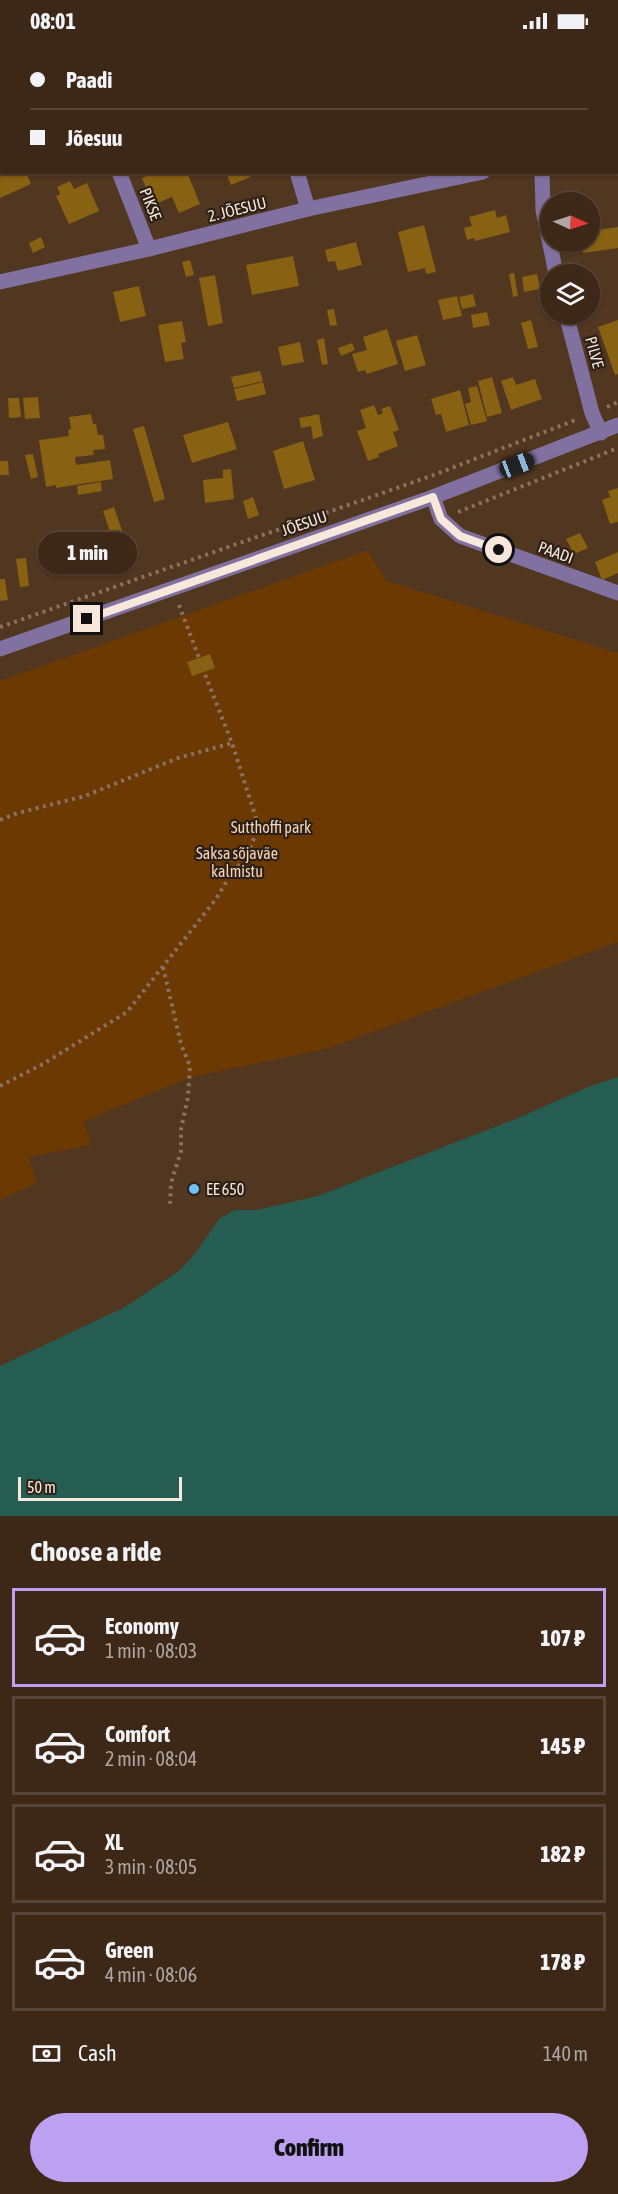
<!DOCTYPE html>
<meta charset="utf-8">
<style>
:root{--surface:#3d2818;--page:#483425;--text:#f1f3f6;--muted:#ada6a2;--line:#564437;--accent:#bca0f2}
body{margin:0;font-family:"Asap Condensed",sans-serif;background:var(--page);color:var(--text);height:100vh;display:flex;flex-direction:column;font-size:22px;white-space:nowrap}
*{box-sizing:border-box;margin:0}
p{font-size:20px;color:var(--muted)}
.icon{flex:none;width:33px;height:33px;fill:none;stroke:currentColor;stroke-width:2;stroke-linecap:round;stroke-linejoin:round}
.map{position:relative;height:1474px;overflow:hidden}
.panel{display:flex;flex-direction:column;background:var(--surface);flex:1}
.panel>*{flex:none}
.hud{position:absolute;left:0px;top:0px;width:618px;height:132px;box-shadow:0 2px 4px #0004,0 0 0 2px var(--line);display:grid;align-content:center;height:132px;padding:0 30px;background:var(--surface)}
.needle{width:39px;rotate:93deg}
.controls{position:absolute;left:540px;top:150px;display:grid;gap:12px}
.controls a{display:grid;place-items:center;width:60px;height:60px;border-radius:50%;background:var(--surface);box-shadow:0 2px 4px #0004,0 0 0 2px var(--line);font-size:30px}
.scale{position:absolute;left:18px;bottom:15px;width:164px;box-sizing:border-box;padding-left:6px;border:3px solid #f8e7da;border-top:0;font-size:16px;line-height:21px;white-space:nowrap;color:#f8e7da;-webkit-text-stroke:4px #2d2117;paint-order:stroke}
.end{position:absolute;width:27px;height:27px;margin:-14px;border:8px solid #f8e7da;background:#111;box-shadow:0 0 0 3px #111}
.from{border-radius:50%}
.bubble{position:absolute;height:42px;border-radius:21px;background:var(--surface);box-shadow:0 2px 4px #0004,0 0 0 2px var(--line);font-size:20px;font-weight:800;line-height:42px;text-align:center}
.car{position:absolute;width:18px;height:36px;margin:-18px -9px;border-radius:8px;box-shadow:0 0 4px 2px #0007;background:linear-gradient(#222 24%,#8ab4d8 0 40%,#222 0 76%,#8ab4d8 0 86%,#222 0)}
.hud b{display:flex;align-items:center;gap:21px;height:57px;font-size:22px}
.hud b+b{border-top:2px solid var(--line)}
.hud i{width:15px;height:15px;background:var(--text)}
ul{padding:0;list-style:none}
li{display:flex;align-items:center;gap:18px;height:99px;margin:0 12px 9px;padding:0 18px;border:3px solid var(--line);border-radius:0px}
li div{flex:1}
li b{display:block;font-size:22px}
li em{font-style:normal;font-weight:800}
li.selected{border-color:var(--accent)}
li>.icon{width:54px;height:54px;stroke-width:1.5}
h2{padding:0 30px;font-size:27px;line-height:72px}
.pay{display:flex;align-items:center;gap:15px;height:66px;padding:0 30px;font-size:22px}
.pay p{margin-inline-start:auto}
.cta{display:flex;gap:12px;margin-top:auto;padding:12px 30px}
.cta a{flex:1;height:69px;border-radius:36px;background:var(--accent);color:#111;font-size:24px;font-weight:800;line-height:69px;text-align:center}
.status{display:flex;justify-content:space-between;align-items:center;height:42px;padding:0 30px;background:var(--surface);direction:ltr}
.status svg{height:16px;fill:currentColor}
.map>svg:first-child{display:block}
.green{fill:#6c3902}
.water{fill:#265d53}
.building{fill:#886112}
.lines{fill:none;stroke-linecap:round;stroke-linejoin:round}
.path{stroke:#89725f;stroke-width:4;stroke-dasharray:3 4.5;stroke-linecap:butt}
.minor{stroke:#8071a0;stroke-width:15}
.route{stroke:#f8e7da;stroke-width:8}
.poi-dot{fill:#72c1f5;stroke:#2d2117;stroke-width:2}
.labels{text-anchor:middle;stroke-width:4.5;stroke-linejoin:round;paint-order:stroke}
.street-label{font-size:16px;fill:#f8e7da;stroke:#2d2117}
.park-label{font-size:16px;fill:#f6d3b9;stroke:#2d2117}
.poi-label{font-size:16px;fill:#f8e7da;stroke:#2d2117;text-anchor:start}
</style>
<div class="status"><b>08:01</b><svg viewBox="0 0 49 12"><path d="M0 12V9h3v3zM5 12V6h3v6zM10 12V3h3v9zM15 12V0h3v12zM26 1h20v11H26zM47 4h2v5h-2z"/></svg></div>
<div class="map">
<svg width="618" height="1474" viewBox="0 0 618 1474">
<rect width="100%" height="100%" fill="#513620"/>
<!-- green -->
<path class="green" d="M368,508L387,539L618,611V900L329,1006L188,1036L84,1079L91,1103L29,1115L37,1141L0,1158V639Z"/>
<!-- water -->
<path class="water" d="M618,1035V1474H0V1324L125,1265L179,1229L194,1213L219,1177L235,1168H257L318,1154L518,1076L588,1045Z"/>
<!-- building -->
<g class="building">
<path d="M10,130H26L31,142L0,156V135Z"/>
<path d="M156,130H187L200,162L179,171L172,155L153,163L142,136Z"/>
<path d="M226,130H249L250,135L231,143Z"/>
<path d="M70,139L74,147L87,141L99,169L69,182L56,154L60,152L57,145Z"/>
<path d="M495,168L497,176L506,173L510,190L475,199L474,196L467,198L464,186L472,184L469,175Z"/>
<path d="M424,183L436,230L426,232L425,226L408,230L398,190Z"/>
<path d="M618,185V206L583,211L582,200H590V189Z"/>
<path d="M41,195L45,205L33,211L29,201Z"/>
<path d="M356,200L362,223L338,229L335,219L328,220L325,208Z"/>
<path d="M293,214L299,244L252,253L246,223Z"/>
<path d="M190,218L194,233L186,235L182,220Z"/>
<path d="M514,231L518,254L513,255L509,232Z"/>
<path d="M537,232L540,247L524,250L522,235Z"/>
<path d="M215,233L223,281L208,284L199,236Z"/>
<path d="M139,244L146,274L120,280L113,250Z"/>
<path d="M473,252L476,264L462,267L459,255Z"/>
<path d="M457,254L462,274L443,278L438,258Z"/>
<path d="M334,267L337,283L330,284L327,268Z"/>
<path d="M487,270L490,283L473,286L471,273Z"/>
<path d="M531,278L538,305L528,307L521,281Z"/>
<path d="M618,278V332L615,333L598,285Z"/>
<path d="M182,279L186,300L181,301L184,317L165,320L158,283Z"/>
<path d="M387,287L398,322L367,332L365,328L358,330L352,312L367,308L363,295Z"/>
<path d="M417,293L426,323L405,329L396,299Z"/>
<path d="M324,296L328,322L322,323L317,298Z"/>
<path d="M300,300L304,320L282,324L278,305Z"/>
<path d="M352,301L355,308L341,314L338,306Z"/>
<path d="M260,329L263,339L234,346L231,335Z"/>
<path d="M492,335L502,371L487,375L478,339Z"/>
<path d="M513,335L516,343L535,337L542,357L511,368L501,339Z"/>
<path d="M263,340L266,352L237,359L234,347Z"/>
<path d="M477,344L487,379L471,383L465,362L471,360L468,346Z"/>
<path d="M460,348L469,383L446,390L441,372L436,373L431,357Z"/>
<path d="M38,355L40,376L25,377L23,356Z"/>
<path d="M8,356H19L21,375L9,376Z"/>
<path d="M374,363L378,373L383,371L381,367L390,364L399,388L393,390L398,404L378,412L379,415L368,419L357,389L366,386L360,368Z"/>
<path d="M91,372L93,382H96L98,393H103L105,407L93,408L94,413L75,415L76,423L110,418L113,437L56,446V443L46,445L39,398L69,394L68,388L71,387L69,375Z"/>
<path d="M319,372L323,394L313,397L311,384L301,386L299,376Z"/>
<path d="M228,380L237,407L192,421L183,393Z"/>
<path d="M144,384L165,457L154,460L133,387Z"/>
<path d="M303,399L315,438L284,447L273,409Z"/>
<path d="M33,412L38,435L31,437L25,413Z"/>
<path d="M0,419H8L9,433H0Z"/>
<path d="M231,427L234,457L205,461L203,438L223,436V428Z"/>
<path d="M101,440L102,449L78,453L77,444Z"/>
<path d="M618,446V480L610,482L602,458L610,455L608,449Z"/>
<path d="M253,455L259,473L248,477L243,459Z"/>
<path d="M114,465L130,512L119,516L103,469Z"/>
<path d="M580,491L588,506L574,512L566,497Z"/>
<path d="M618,510V531L602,538L595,520Z"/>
<path d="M26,516L29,544L20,545L16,517Z"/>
<path d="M0,537H5L8,558L0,559Z"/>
<path d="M210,612L215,626L192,634L187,620Z"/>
</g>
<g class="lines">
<!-- path -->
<g class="path">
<path d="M607,365L618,360"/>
<path d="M458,470L618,406"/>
<path d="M179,563L199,616"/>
<path d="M0,585L431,434L578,377"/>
<path d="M0,778L18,771L85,754L178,716L232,701"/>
<path d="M163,925L181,1002L190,1024L188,1055L181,1087V1109L171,1141L170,1164"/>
<path d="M0,1044L43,1022L127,970L216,857L228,837L247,813L255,794L256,776L232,701L204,630"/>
</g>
<!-- minor -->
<g class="minor">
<path d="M68,0V2"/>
<path d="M240,0L241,2"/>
<path d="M531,0V2"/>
<path d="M119,130L149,207"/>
<path d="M297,130L308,167"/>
<path d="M542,130L543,168L556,232"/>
<path d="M0,240L149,207L308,167L483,130"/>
<path d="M566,272L592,371L601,391"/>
<path d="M433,455L441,477L460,494L618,551"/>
<path d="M0,607L433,455L618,383"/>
</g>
</g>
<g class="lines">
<!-- route -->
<path class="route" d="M87,577L433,455L441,477L460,494L499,508"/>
</g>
<!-- markers -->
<circle class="poi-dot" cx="194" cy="1147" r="6"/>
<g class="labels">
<!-- street labels -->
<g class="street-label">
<text transform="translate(151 162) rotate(68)" y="6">PIKSE</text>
<text transform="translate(237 167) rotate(-14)" y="6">2. JÕESUU</text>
<text transform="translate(595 310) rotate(75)" y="6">PILVE</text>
<text transform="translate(304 481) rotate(-19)" y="6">JÕESUU</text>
<text transform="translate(556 510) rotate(20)" y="6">PAADI</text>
</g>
<!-- park labels -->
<g class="park-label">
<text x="271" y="791">Sutthoffi park</text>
<text x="237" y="817">Saksa sõjaväe<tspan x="237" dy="18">kalmistu</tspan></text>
</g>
<!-- poi labels -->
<g class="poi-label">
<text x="206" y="1153">EE 650</text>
</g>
</g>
</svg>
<div class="controls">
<a><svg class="needle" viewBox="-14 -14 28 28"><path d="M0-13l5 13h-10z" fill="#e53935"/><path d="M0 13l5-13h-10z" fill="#ada6a2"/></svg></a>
<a><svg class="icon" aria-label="layers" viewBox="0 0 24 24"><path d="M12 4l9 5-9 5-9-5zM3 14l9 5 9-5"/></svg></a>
</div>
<div class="scale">50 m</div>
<i class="end from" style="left:499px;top:508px"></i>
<i class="end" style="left:87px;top:577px"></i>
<div class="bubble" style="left:38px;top:490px;width:99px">1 min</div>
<i class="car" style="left:517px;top:423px;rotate:69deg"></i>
<div class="hud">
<b><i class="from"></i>Paadi</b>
<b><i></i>Jõesuu</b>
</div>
</div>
<section class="panel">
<h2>Choose a ride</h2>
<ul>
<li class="selected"><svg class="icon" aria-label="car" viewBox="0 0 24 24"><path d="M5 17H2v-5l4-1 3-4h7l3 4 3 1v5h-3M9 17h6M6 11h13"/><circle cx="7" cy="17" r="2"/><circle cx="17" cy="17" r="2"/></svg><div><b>Economy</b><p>1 min · 08:03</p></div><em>107 ₽</em></li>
<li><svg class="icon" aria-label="car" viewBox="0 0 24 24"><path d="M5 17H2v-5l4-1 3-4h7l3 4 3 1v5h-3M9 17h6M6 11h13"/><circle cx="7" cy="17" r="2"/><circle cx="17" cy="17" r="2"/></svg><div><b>Comfort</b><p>2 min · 08:04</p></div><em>145 ₽</em></li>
<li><svg class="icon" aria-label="car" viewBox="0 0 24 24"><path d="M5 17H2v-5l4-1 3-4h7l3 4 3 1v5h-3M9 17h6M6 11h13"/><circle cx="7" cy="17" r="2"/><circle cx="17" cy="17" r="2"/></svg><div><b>XL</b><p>3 min · 08:05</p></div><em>182 ₽</em></li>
<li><svg class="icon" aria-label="car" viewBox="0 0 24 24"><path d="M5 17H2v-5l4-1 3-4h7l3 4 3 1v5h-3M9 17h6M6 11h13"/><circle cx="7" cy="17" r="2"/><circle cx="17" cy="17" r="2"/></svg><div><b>Green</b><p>4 min · 08:06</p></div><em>178 ₽</em></li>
</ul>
<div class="pay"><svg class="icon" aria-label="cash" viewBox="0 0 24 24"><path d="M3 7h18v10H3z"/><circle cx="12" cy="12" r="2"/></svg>Cash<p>140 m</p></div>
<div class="cta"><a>Confirm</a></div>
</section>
